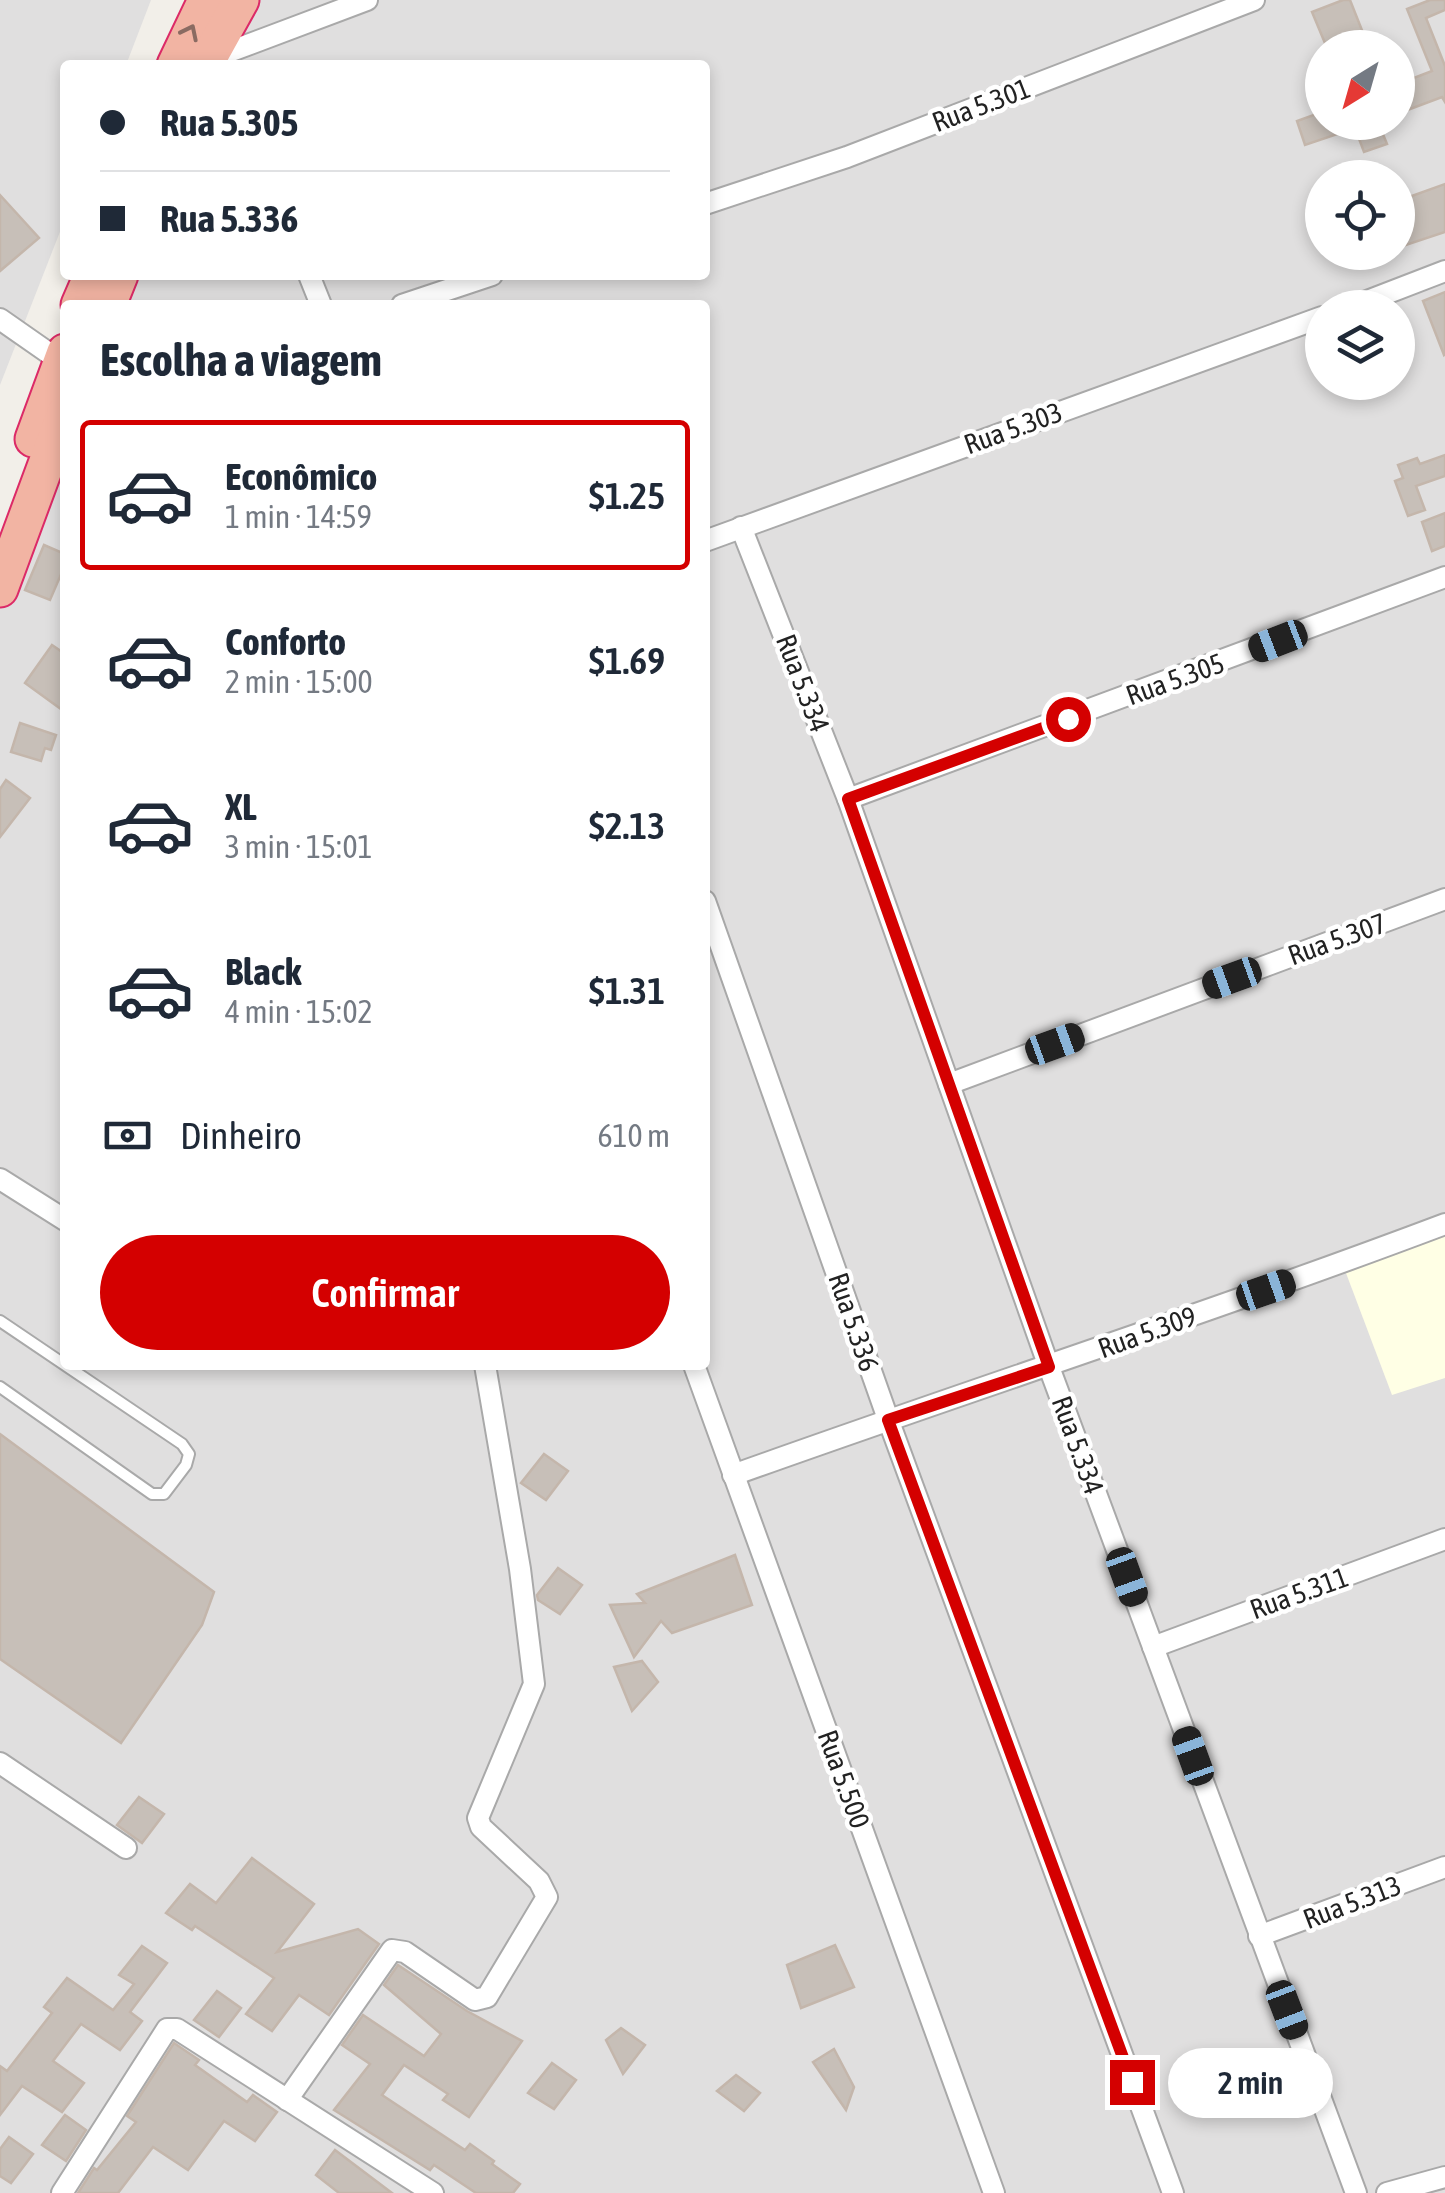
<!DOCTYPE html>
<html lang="pt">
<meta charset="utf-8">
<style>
:root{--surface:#fff;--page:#f2f2f3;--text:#1f2937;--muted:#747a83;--line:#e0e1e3;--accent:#d40000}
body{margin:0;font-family:"Asap Condensed",sans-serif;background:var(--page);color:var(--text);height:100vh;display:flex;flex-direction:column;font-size:38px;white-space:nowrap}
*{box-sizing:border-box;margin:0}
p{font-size:32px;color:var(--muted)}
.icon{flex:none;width:55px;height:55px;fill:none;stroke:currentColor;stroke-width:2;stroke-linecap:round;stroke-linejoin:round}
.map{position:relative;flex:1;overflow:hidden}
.sheet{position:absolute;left:60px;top:300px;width:650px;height:1070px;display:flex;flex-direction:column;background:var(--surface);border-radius:10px;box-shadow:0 5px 15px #0003}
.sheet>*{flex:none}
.banner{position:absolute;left:60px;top:60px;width:650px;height:220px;border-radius:10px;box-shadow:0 5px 15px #0003;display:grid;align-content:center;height:220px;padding:0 40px;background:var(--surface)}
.needle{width:65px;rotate:217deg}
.buttons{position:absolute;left:1305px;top:30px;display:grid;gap:20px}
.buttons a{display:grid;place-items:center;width:110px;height:110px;border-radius:50%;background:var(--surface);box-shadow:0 5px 15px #0003;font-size:50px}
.end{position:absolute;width:45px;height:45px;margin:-22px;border:12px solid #d40000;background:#fff;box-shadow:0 0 0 5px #fff}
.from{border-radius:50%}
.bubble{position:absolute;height:70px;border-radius:35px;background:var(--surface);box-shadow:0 5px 15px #0003;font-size:32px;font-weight:600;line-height:70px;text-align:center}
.car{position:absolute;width:30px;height:60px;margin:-30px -15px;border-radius:12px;box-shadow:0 0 8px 2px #0007;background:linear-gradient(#222 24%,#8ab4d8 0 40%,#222 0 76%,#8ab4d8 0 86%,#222 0)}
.banner b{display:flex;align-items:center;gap:35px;height:95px;font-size:38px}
.banner b+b{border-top:2px solid var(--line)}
.banner i{width:25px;height:25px;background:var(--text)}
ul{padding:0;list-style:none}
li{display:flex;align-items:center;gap:30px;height:150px;margin:0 20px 15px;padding:0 20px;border:5px solid transparent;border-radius:10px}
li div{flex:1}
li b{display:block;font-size:38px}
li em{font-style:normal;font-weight:600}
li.current{border-color:var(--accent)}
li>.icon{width:90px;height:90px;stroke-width:1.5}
h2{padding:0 40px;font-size:45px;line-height:120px}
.pay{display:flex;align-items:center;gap:25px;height:110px;padding:0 40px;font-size:38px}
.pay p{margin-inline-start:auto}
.button{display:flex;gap:20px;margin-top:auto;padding:20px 40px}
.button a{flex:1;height:115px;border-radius:60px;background:var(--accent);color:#fff;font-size:40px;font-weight:600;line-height:115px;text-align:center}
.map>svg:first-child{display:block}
.residential{fill:#e0dfdf;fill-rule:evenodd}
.education{fill:#ffffe5}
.building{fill:#c7bfb8;stroke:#c4b6ab;stroke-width:2.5}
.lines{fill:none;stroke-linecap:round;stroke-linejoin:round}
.service-casing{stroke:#a9a9a9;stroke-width:14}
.minor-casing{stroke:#a9a9a9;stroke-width:24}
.trunk-casing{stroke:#dc2a67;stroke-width:39}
.service{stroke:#fff;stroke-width:10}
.minor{stroke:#fff;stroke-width:20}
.trunk{stroke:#f2b4a3;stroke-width:35}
.oneway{stroke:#8a6b62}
.route{stroke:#d40000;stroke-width:12}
.labels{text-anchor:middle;stroke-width:9;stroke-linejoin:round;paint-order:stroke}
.street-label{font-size:28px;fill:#222;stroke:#fff}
</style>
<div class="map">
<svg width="1445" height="2193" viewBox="0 0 1445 2193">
<rect width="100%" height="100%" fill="#f2efe9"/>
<!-- residential -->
<g class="residential">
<path d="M0,0H151L126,65H65V219L0,385Z"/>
<path d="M250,0H1445V2193H0V609L65,435V1365H705V305H114L125,275H705V65H219ZM1322,48H1398V122H1322ZM1322,178H1398V252H1322ZM1322,308H1398V382H1322Z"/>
</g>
<!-- education -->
<path class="education" d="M1445,1235V1378L1392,1395L1346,1273Z"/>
<!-- building -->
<g class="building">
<path d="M1343,0H1350L1369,48H1327L1312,12Z"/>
<path d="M1430,0H1445V10L1426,18L1445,66V102L1442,97L1402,112L1398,100V84L1432,71L1407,9Z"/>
<path d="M1322,112V122H1378L1387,144L1364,152L1355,128L1305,145L1297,121Z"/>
<path d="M1445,184V232L1403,246L1398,230V201Z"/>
<path d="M0,195L39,238L0,271Z"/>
<path d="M1445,292V354L1444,355L1423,301Z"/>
<path d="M1445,455V476L1416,486L1425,510L1408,516L1395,481L1403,478L1398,465L1417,458L1420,464Z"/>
<path d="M1445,513V546L1432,551L1422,522Z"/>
<path d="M44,545L65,554V565L50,600L25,590Z"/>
<path d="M52,645L65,654V712L25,683Z"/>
<path d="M20,723L56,735L51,750L45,748L41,761L11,752Z"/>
<path d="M6,780L30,798L0,837V789Z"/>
<path d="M0,1434L214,1592L202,1625L121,1743L0,1659Z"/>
<path d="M544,1454L568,1471L546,1500L521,1483Z"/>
<path d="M735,1555L752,1605L672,1633L661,1621L634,1657L610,1605L645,1603L637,1594Z"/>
<path d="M558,1568L582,1585L560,1614L538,1600L537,1595Z"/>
<path d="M642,1661L658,1682L632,1711L614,1667Z"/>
<path d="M139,1797L164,1814L142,1843L117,1825Z"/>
<path d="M252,1858L314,1904L277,1952L358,1929L379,1944L329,2015L299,1995L272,2031L246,2014L274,1978L195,1926L192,1930L166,1913L190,1884L216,1903Z"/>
<path d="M835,1945L854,1987L801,2008L787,1965Z"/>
<path d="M142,1946L167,1963L130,2012L142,2021L120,2050L81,2024L53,2061L84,2083L62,2112L22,2086L0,2115V2066L7,2071L52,2013L44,2007L67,1978L113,2010L134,1984L119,1975Z"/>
<path d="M398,1965L467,2011L522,2041L469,2117L443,2100L448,2094L404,2065L382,2095L465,2150L470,2144L494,2161L492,2164L520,2184L513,2193H476L434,2165L430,2170L334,2110L370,2064L342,2045L363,2015L424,2056L441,2034L384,1985Z"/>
<path d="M217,1991L241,2008L219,2037L194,2020Z"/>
<path d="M621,2028L645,2045L623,2074L606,2040Z"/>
<path d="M174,2043L199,2060L195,2065L247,2102L253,2095L277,2112L255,2141L224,2121L188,2170L153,2147L118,2193H78L94,2168L97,2170L136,2122L127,2116Z"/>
<path d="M834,2049L854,2087L846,2110L813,2062Z"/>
<path d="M552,2063L576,2080L554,2109L528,2093Z"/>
<path d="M736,2075L760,2093L744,2111L717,2091Z"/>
<path d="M65,2115L86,2130L66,2161L42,2145Z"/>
<path d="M9,2137L33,2154L11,2183L0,2176V2149Z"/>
<path d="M335,2150L392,2193H339L316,2175Z"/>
</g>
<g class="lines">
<!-- service casing -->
<g class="service-casing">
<path id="service" d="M0,1321L182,1444L189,1454L186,1465L164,1494H152L0,1387"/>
</g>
<!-- minor casing -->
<g class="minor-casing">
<g id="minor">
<path d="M210,59L367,0"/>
<path d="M705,204L847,157L1254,0"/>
<path d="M309,275L321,305"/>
<path d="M402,305L492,275"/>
<path d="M1349,308L1445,271"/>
<path d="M0,319L63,363"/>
<path d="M741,527L848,799L1049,1367L1356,2193"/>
<path d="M705,541L1322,317"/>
<path d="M848,799L1445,577"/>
<path d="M705,901L888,1419L1173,2193"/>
<path d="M949,1084L1445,899"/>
<path d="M0,1179L65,1220"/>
<path d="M694,1365L994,2193"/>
<path d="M733,1475C970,1390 1209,1313 1445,1224"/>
<path d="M1153,1647L1445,1539"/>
<path d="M0,1763L126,1848"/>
<path d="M1259,1936L1445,1867"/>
<path d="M287,2100L392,1950L405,1952L475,2000L487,1997L547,1897L539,1881L481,1827L478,1818L534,1684L520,1569L485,1365"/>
<path d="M62,2193L167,2029H177L433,2193"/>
<path d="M1387,2193L1445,2177"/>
</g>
</g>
<!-- trunk casing -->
<g class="trunk-casing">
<g id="trunk">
<path d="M175,65L206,0"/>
<path d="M205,65L241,0"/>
<path d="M79,305L92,275"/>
<path d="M108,305L120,275"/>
<path d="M33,439L65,352"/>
<path d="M0,589L65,413"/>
</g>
</g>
<!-- service -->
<use href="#service" class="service"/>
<!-- minor -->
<use href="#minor" class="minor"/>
<!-- trunk -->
<use href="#trunk" class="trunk"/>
</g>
<!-- one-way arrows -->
<defs><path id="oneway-chevron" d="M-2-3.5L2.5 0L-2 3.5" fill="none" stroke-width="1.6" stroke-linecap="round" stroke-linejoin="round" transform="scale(2.5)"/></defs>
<use class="oneway" href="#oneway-chevron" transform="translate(190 32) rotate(-64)"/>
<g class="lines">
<!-- route -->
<path class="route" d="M1068,719L848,799L1049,1367L888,1420L1132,2082"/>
</g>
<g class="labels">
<!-- street labels -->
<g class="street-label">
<text transform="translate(981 105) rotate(-21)" y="10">Rua 5.301</text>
<text transform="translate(1013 428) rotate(-20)" y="10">Rua 5.303</text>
<text transform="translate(1175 679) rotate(-20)" y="10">Rua 5.305</text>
<text transform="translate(803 683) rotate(69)" y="10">Rua 5.334</text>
<text transform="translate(1337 939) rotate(-20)" y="10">Rua 5.307</text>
<text transform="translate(854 1322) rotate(71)" y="10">Rua 5.336</text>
<text transform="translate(1147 1332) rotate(-20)" y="10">Rua 5.309</text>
<text transform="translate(1078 1445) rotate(70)" y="10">Rua 5.334</text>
<text transform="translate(1299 1593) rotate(-20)" y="10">Rua 5.311</text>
<text transform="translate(844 1779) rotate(70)" y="10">Rua 5.500</text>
<text transform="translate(1352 1902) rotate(-21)" y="10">Rua 5.313</text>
</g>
</g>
</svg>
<div class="buttons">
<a><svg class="needle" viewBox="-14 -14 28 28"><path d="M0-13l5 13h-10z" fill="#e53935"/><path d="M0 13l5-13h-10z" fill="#747a83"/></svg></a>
<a><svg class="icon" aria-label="locate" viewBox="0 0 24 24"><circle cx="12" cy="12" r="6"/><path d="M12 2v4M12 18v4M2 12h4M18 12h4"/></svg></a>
<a><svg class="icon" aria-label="layers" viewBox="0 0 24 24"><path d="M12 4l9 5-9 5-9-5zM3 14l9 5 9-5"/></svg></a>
</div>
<i class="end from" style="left:1068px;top:719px"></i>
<i class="end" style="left:1132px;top:2082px"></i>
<div class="bubble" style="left:1168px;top:2048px;width:165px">2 min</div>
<i class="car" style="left:1278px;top:641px;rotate:249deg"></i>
<i class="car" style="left:1232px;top:978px;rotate:250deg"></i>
<i class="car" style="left:1055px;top:1044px;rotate:70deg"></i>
<i class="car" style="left:1266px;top:1290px;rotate:71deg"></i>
<i class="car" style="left:1127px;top:1577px;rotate:160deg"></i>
<i class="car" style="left:1193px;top:1756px;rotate:340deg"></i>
<i class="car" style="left:1287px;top:2010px;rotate:159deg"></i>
<div class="banner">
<b><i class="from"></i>Rua 5.305</b>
<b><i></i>Rua 5.336</b>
</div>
<section class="sheet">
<h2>Escolha a viagem</h2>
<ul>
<li class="current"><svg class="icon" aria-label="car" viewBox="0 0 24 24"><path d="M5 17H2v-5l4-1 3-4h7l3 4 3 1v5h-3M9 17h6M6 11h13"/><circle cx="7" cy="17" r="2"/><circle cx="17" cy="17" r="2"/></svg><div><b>Econômico</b><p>1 min · 14:59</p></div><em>$1.25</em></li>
<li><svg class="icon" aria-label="car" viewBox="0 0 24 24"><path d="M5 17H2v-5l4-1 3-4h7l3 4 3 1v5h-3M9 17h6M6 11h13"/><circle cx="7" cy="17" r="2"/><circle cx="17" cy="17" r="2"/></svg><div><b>Conforto</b><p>2 min · 15:00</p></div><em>$1.69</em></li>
<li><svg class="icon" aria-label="car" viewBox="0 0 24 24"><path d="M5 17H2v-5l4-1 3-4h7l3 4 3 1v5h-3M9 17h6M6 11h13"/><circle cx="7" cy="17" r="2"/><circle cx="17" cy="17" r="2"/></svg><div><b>XL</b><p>3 min · 15:01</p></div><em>$2.13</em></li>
<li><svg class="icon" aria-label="car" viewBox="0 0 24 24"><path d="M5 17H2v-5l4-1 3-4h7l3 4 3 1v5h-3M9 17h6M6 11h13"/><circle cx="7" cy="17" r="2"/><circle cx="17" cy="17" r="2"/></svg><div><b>Black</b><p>4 min · 15:02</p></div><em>$1.31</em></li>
</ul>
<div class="pay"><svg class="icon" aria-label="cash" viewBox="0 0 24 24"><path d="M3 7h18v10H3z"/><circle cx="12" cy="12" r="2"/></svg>Dinheiro<p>610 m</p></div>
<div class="button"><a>Confirmar</a></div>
</section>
</div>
